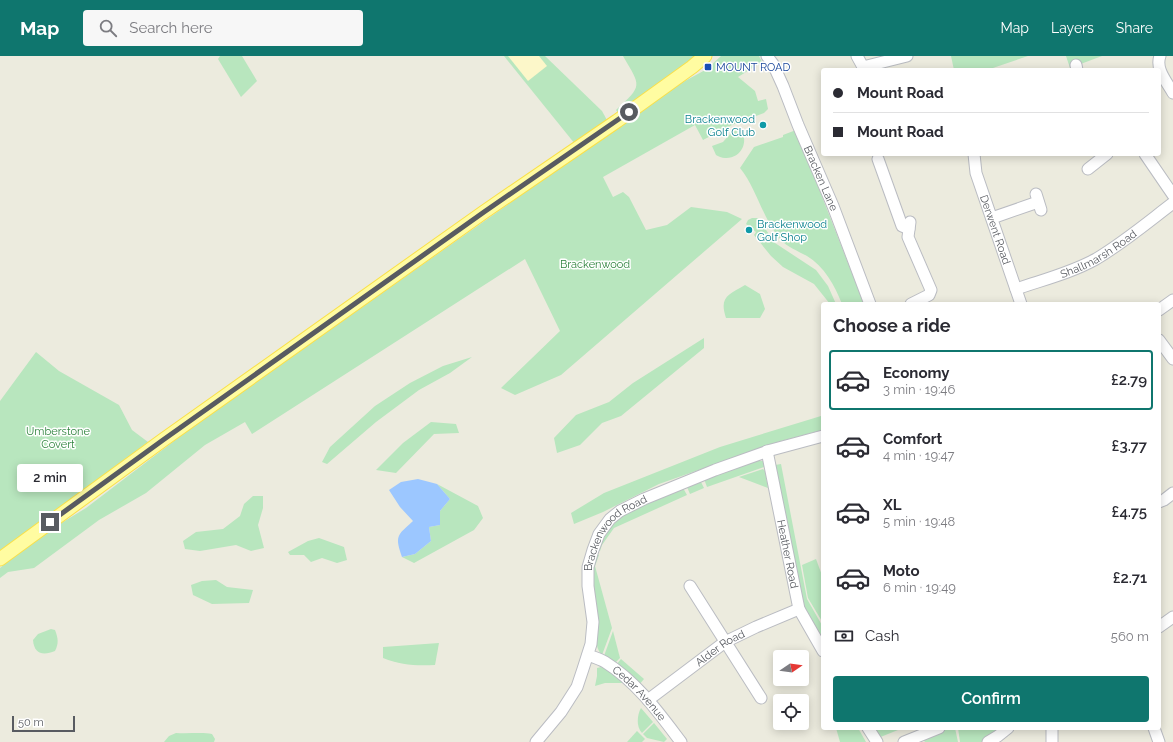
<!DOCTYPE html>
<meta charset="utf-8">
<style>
:root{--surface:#fff;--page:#f7f7f7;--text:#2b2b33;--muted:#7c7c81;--line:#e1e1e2;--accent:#0f766e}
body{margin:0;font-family:Raleway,sans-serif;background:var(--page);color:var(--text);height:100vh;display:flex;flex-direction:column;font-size:15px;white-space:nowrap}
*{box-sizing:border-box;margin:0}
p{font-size:13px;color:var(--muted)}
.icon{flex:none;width:22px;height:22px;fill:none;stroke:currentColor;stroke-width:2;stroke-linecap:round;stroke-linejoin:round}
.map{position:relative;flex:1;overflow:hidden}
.drawer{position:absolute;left:821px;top:246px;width:340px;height:428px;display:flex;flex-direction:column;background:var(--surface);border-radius:4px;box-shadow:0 2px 10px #0003}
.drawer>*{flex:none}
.banner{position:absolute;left:821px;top:12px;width:340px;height:88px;border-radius:4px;box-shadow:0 2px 10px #0003;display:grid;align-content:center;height:88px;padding:0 12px;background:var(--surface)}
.needle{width:26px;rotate:77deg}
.buttons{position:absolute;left:773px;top:594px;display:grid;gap:8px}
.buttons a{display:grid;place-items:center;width:36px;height:36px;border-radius:4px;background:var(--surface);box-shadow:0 2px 10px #0003;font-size:20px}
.scale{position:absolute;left:12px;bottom:10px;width:63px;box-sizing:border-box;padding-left:4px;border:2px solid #585b61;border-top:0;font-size:11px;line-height:14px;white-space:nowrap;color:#585b61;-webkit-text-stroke:3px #fff;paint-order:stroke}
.end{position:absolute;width:18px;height:18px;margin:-9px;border:5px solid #585b61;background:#fff;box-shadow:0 0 0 2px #fff}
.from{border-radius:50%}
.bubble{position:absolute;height:28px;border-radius:4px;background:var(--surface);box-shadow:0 2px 10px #0003;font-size:13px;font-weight:600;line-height:28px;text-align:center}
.banner b{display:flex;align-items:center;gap:14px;height:38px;font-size:15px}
.banner b+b{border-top:1px solid var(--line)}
.banner i{width:10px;height:10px;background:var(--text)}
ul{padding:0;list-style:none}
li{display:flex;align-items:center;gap:12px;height:60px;margin:0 8px 6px;padding:0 4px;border:2px solid transparent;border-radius:4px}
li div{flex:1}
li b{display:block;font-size:15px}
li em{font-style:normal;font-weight:600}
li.active{border-color:var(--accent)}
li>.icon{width:36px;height:36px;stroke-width:1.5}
h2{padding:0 12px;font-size:18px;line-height:48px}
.pay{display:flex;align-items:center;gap:10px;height:44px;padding:0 12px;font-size:15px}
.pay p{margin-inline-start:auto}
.action{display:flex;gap:8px;margin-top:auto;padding:8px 12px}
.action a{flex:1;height:46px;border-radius:4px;background:var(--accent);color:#fff;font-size:16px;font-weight:600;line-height:46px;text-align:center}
header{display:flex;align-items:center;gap:24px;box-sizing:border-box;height:56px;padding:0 20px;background:var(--accent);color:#fff}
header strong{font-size:19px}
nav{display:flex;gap:22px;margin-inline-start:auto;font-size:14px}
.search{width:280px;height:36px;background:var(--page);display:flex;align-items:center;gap:10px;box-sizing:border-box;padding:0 14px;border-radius:4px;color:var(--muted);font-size:15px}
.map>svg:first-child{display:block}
.green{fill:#b8e6be}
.sand{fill:#fcf7c9}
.water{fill:#9cc7ff}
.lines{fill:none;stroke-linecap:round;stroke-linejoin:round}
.minor-casing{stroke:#babcc2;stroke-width:13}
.major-casing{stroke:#fae049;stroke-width:15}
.minor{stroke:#fff;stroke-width:11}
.major{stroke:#fffca1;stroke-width:13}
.route{stroke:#585b61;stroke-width:5}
.transit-dot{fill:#1a4fb4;stroke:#fff;stroke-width:1.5}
.culture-dot{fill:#0f9aa8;stroke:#fff;stroke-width:1.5}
.labels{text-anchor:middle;stroke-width:3;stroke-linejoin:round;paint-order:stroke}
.transit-label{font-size:11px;fill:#164399;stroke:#fff;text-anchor:start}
.culture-label{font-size:11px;fill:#0d838f;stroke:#fff;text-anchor:end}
.street-label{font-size:11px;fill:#585b61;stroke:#fff}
.park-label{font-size:11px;fill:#2e833d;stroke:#fff}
</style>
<header>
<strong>Map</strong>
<div class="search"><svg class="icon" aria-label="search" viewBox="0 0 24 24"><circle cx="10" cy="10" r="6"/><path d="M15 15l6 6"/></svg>Search here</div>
<nav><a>Map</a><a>Layers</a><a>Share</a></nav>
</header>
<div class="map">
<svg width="1173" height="686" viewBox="0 0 1173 686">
<rect width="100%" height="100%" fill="#ecebde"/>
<!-- green -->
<g class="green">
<path d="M220,0H242L257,25L241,41L218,3Z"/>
<path d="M504,0H545L602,55L608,66L575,88Z"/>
<path d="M623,0H696L620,59L616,54C643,29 641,31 623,0Z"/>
<path d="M721,0H759L762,6L738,21L755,35L758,45L766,43L768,53L764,57L732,69L703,84L695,69L603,121L613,141L623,136L629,141L646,174L667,169L691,151L727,156L742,163L561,319L515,339L501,332L560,275L525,203L252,378L245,366L205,389L146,437L99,464L34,512L8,516L0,522V512L27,488L86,452L195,369L663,39L685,25L707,13Z"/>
<path d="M951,0H1028L987,14H954Z"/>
<path d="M1066,0H1102L1070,12Z"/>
<path d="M740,73C750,85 741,103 725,102C722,102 718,100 716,99L712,90L723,86L731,77Z"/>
<path d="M796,74L864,248H842C835,230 824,210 807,200C798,195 787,191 781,184C762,162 757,133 740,112L754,91L783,81V79Z"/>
<path d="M752,162H758L775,187L816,214L828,230L836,248H830L814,228L783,211L771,200L754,179L756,176L746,168L748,164Z"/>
<path d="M745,229L760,238L765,253L760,262H726C719,241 728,239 745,229Z"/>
<path d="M704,282V292L621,360L602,367L580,389L557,397L554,382L576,359L609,346L633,327Z"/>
<path d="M36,296L59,315L119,349L132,374L148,386L0,497V345Z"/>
<path d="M472,301L450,317L419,334L376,366L327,408L322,406L330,391L375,350L410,327L443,310Z"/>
<path d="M821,360L823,374L781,385L659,428L603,456L574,468L571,457L604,437L720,391Z"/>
<path d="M431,366L456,368L459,377L434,378L396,417L376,414L403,387Z"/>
<path d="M753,405H763L767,410L707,431L704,423Z"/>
<path d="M781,408L807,543L823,571V588L804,555L775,409Z"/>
<path d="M763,413L765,415L768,432L739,421Z"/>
<path d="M700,424L704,432L690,438L687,431Z"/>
<path d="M437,428L478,450L483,462L474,474L414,507L402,501L415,498L431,485L429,471L440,469V455L450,443Z"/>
<path d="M683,432L687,439L614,472L602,489L600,495H597C603,484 608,474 616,466C634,449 661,442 683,432Z"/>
<path d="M253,440H263V452L258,469L264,492L251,495L236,489L200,495L185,493L183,485L196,476L223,473L240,460L244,448Z"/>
<path d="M319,482L344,491L347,504L337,507L322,502L311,506L304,499H290L288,496L308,485Z"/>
<path d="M597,498L599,499L595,510L612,572L602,599C593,589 598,579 598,566C597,552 591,533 592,520C593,512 595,505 597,498Z"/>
<path d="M816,503L823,522V567L808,542L802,509Z"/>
<path d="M216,524L227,531L253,534L249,547L212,548L193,539L191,529L202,525Z"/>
<path d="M51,573L55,574C58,582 59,587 55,595C43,600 34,598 33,584L38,578Z"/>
<path d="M613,575L620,602L614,608L604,600Z"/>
<path d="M439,587L435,609C415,610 401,609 383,602V591Z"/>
<path d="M621,603L644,623L638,630L615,610Z"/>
<path d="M601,611L606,612L624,627H605L595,630L597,620V612Z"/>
<path d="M641,652L653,666L642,677C636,671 637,659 641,652Z"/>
<path d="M654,667L667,683L664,686L647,682L643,678Z"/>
<path d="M836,672H858L866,686H840Z"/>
<path d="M872,672H903L878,682Z"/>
<path d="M948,672H955L958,686H925L921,682Z"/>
<path d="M958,672H1002L982,686H960Z"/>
<path d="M637,675L645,683L642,686H627Z"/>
<path d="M176,677C187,678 203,676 212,678L215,683L214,686H164L169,680Z"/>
</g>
<!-- sand -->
<path class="sand" d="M508,0H539L547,10L528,25Z"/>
<!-- water -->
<path class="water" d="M418,423L437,428L450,443L440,455V469L429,471L431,485L415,498L402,501C394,479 398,479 413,465L400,451L389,434L401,426Z"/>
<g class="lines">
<!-- minor casing -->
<g class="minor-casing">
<g id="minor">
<path id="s1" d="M767,0L773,8L783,30L798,69L833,150L870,248"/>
<path d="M857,0L863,11L907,0"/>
<path d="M1160,0C1155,13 1167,26 1173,37"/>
<path d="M1076,9L1077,14"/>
<path id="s2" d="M974,98L976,117L1021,248"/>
<path d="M1145,98L1173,139"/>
<path d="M878,103L902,170L909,173"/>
<path d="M1088,113L1107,98"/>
<path d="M1036,138L1041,154"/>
<path d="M992,162L1038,146"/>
<path d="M910,166L908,181L931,234L929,239L911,248"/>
<path id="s3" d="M1016,233C1042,224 1071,217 1096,203C1123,187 1148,166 1173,147"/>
<path d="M1159,254L1173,244"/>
<path d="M1159,284L1173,303"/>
<path id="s4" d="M767,395L799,553L823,595"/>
<path d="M1159,446L1164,444L1173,437"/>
<path d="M690,530L761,642"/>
<path d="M1159,571L1173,561"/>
<path id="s5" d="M588,599C593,601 600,603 605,606C637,626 659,657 681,686"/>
<path id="s6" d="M648,644L725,586L756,571L799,553"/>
<path d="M868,672L877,686"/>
<path d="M1052,672V686"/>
<path d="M1154,672L1159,686"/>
<path id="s7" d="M536,686L561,656L577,631L583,613L591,588L593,566L588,530V511L593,494L599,478L610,463L620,455L644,443L715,414L771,394L823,380"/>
<path d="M904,686L939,672"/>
<path d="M988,686L998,680L1008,672"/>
</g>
</g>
<!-- major casing -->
<g class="major-casing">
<path id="major" d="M0,503L163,384L484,156L617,65L692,11L705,0"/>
</g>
<!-- minor -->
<use href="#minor" class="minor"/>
<!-- major -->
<use href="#major" class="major"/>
</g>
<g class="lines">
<!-- route -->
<path class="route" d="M50,466L163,384L484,156L629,56"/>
</g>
<!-- markers -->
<rect class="transit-dot" x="704" y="7" width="8" height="8" rx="2"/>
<g class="culture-dot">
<circle cx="763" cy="69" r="4"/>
<circle cx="749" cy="174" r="4"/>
</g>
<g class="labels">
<!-- transit labels -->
<g class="transit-label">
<text x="716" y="15">MOUNT ROAD</text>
</g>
<!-- culture labels -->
<g class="culture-label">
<text x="755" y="67">Brackenwood<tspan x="755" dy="13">Golf Club</tspan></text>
<text x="757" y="172" text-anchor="start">Brackenwood<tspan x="757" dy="13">Golf Shop</tspan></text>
</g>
<!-- street labels -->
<g class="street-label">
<text dy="4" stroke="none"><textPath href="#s1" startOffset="134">Bracken Lane</textPath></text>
<text dy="4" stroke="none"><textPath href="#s2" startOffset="79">Derwent Road</textPath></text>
<text dy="4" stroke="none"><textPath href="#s3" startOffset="90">Shallmarsh Road</textPath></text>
<text dy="4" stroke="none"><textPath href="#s7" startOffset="237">Brackenwood Road</textPath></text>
<text dy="4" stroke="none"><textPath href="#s4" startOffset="105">Heather Road</textPath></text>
<text dy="4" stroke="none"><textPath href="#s6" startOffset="89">Alder Road</textPath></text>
<text dy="4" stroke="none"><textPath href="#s5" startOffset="65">Cedar Avenue</textPath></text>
</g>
<!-- park labels -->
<g class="park-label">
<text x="595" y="212">Brackenwood</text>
<text x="58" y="379">Umberstone<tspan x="58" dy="13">Covert</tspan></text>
</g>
</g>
</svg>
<div class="buttons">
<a><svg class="needle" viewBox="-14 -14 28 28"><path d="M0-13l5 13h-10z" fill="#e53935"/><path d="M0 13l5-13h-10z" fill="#7c7c81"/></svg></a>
<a><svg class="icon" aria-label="locate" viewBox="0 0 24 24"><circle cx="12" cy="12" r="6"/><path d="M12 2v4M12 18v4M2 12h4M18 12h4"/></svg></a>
</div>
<div class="scale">50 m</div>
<i class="end from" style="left:629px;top:56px"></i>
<i class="end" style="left:50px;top:466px"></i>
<div class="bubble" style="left:17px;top:408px;width:66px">2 min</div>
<div class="banner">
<b><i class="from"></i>Mount Road</b>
<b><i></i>Mount Road</b>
</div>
<section class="drawer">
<h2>Choose a ride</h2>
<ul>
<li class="active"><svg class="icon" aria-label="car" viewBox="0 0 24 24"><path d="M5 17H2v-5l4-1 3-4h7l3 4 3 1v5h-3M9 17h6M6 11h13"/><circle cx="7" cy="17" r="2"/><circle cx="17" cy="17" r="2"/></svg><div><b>Economy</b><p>3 min · 19:46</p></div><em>£2.79</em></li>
<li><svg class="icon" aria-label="car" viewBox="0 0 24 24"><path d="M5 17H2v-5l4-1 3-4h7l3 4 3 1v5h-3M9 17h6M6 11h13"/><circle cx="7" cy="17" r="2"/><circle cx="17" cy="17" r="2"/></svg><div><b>Comfort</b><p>4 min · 19:47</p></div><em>£3.77</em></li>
<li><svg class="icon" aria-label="car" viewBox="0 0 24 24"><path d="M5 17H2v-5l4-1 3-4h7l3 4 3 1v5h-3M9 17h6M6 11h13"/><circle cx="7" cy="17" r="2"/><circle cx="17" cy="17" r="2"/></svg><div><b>XL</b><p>5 min · 19:48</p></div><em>£4.75</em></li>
<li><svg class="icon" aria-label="car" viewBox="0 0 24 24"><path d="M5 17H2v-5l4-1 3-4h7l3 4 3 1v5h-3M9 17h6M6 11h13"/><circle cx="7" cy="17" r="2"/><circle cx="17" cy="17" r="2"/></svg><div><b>Moto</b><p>6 min · 19:49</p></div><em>£2.71</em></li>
</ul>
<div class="pay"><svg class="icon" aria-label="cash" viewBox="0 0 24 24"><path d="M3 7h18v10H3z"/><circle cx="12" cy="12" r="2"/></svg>Cash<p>560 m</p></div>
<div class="action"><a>Confirm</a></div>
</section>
</div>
